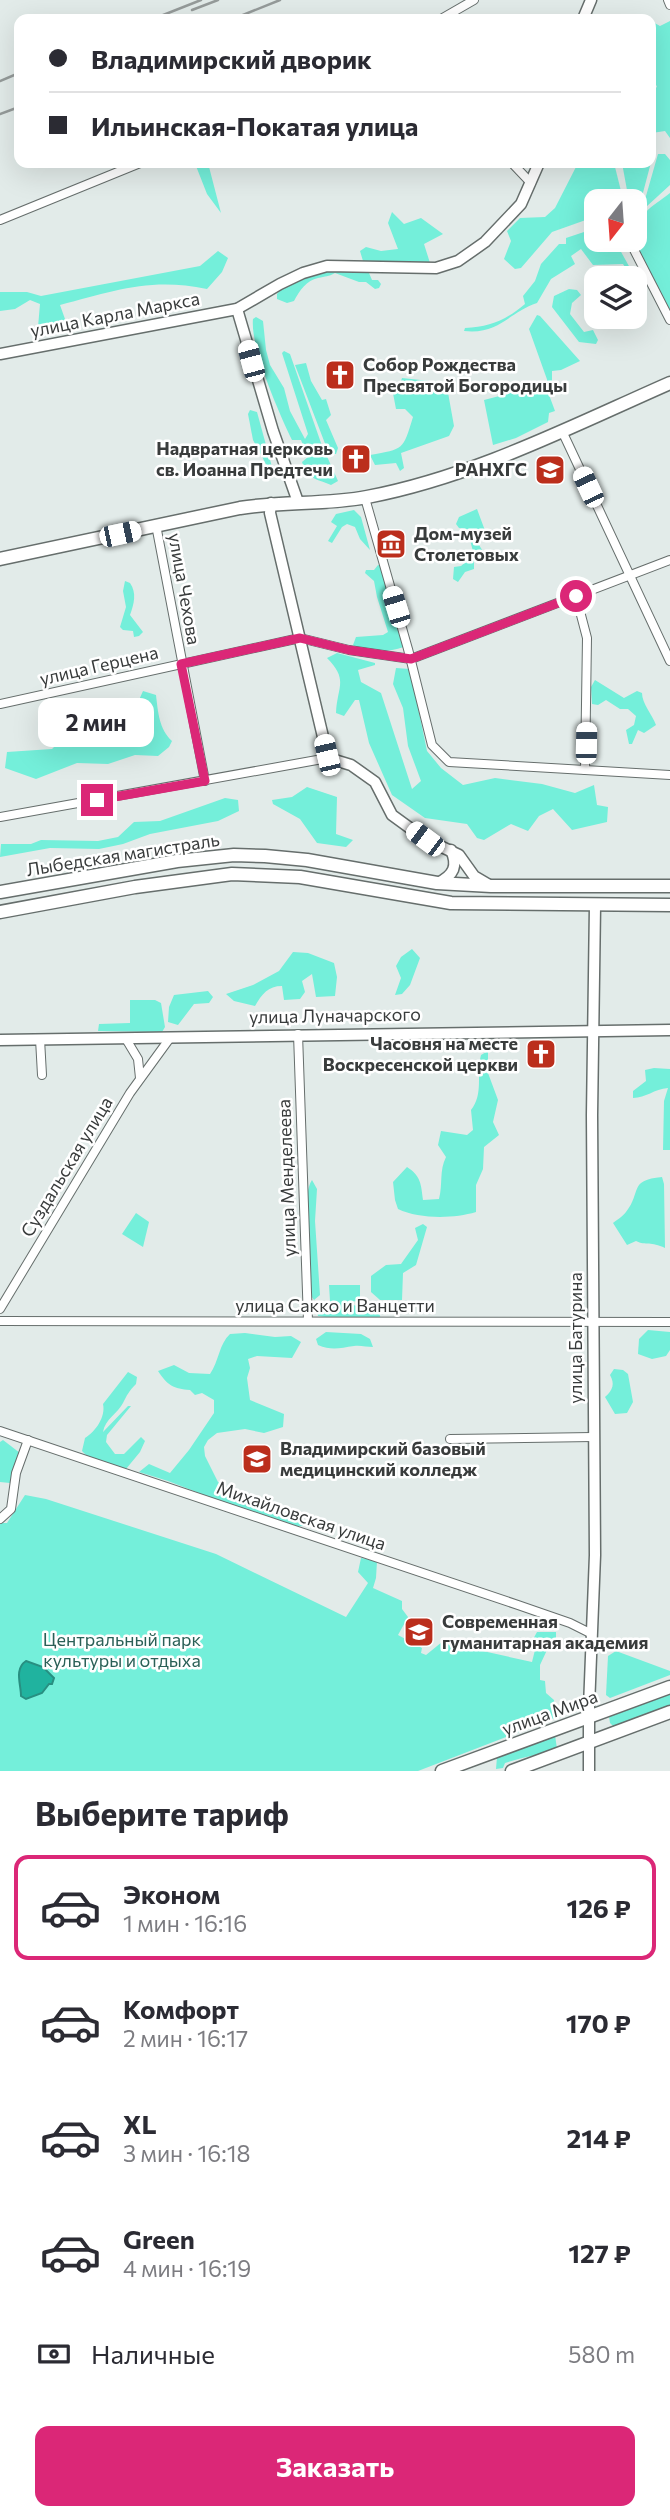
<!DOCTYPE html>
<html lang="ru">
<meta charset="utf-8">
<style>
:root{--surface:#fff;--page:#f2f2f3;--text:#2b2b33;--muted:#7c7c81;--line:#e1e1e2;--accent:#db2777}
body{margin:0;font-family:Commissioner,sans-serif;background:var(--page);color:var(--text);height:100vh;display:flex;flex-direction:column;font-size:26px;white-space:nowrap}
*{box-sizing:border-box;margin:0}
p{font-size:23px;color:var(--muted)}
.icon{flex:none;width:38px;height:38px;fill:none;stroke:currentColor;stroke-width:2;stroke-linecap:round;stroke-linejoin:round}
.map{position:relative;height:1771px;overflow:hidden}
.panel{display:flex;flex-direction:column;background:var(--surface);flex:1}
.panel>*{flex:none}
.guide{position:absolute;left:14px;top:14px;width:642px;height:154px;border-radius:14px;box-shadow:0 7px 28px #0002;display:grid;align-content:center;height:154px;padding:0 35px;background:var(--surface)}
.needle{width:46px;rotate:197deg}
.fabs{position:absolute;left:584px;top:189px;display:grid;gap:14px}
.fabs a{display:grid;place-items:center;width:63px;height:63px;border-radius:14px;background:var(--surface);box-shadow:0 7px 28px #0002;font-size:35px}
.end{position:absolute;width:32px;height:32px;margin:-16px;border:9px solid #db2777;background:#fff;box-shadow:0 0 0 4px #fff}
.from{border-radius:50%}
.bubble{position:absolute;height:49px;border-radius:14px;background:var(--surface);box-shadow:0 7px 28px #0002;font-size:23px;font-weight:700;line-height:49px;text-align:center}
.car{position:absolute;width:21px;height:42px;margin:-21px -10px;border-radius:9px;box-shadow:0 0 5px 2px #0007;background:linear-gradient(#fff 24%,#345 0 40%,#fff 0 76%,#345 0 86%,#fff 0)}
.guide b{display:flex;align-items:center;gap:24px;height:66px;font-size:26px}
.guide b+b{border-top:2px solid var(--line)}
.guide i{width:18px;height:18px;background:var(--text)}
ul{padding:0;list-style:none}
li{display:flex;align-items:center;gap:21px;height:105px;margin:0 14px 10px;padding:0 21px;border:4px solid transparent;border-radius:14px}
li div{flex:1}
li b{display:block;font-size:26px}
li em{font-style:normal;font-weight:700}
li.active{border-color:var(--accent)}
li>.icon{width:63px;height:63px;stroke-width:1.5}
h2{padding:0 35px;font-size:32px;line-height:84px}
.pay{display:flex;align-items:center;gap:18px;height:77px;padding:0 35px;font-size:26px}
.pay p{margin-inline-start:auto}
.button{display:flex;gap:14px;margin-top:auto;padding:14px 35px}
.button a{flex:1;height:80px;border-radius:14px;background:var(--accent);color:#fff;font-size:28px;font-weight:700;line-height:80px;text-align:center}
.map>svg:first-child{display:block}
.green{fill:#74efda}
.water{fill:#20b39f;stroke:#288f81;stroke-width:2}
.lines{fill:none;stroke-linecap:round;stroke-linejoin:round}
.street-casing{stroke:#666e6c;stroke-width:10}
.secondary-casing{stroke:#666e6c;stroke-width:13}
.primary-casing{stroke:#666e6c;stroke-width:15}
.street{stroke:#fff;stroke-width:8}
.secondary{stroke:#fff;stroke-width:10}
.primary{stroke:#fff;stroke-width:12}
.rail{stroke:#959b9a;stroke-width:2.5}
.route{stroke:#db2777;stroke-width:9}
.labels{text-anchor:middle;stroke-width:5;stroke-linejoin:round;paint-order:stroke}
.street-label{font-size:18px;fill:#393c3c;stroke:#fff}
.poi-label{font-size:18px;font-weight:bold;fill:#393c3c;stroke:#fff;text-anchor:start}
.park-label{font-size:18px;fill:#2a6057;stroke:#fff}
</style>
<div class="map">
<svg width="670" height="1771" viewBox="0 0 670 1771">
<rect width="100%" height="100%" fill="#e2ebe9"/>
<!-- green -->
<g class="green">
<path d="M651,21L660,26L670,21V138L665,131L652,133L651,136V99L657,86L651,82Z"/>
<path d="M651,148L654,151L640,204L644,203L658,154H665L670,160V185L646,207L635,211V201H629L622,163H651Z"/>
<path d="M187,163H208L221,213L207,194L196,166Z"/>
<path d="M578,163H614L621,191L618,201H597V216L552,232L521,268L515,269L504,259L511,241L507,231L520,218L545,217L555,208Z"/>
<path d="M670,193V310L633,240H635C635,214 651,208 670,193Z"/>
<path d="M392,212L404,224L421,218L443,234L424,244L430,263L363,261L360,251L366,247L381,251L398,249L388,223Z"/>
<path d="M590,230L594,239L593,247L615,241L630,268L627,270L623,264L593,265L581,249L571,256L575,264L551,279L537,303C509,312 499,335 464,331L465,328C490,327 506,320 525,304L523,296L535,281L541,264L559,244H566V238Z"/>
<path d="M218,251L228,258L222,272L207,289C151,277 113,291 60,305L65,319L63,328L42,329L38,327L40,304L30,300L15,309L0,311V292H27L41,296L200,266Z"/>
<path d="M332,269L369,273L372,280H378L381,284L379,288L375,289L366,282H359L335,273C328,277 326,276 318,278C307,280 299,291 294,301L287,303L277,299V294C289,278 314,277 332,269Z"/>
<path d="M569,289L577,290L581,295L572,303L570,314L584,332L593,330L598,340L596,344L579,342L552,307L554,296Z"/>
<path d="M537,315L540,316L580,361L561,370L552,371V381L549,385L529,329Z"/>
<path d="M256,317L263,321L266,350L270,365L284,388L290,411L305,439L308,434L282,353L284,351L290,354L321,443L338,481L331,485C315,478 308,480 302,462L308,457L301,440H292C279,413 250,347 253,319Z"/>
<path d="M306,363L311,381L322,400L326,399L331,415L326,420L338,448L336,454H329L295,365Z"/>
<path d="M402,378L439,382L447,387L454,426L449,436L401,453L404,468L400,471L396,463L375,465L370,455C404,449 403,450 413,417L405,409H396L392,388L400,384Z"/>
<path d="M545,384L555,411L549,413L548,422L516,438L493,445L484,400Z"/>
<path d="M250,410L257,412L272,467L268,468L253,440L248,414Z"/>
<path d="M477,509L487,536L481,539L479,545L486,556L484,559H474V569L465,572L458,582L453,579L454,567L461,566L474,555L467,529L459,528L456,524L459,517Z"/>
<path d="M354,510L361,517L370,550L360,539L355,527L347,524L342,527L332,543L328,541L337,526L331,522L336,514Z"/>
<path d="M378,565L383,566L404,647C391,651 365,656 353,645L356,637L383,635L388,632L377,597L374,581L365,573L366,570H374Z"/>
<path d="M125,581L130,583C137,593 134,604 130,615L143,632L139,636L134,637L133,631L123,630L120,627L126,607L123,591Z"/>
<path d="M337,653L375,663V665L358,670L361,682L381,693L412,789L421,781L408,746L403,708L393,684L396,668L410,669L427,751L441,768L463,785L495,778L542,784L575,793L594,785L597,805L608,807L607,822L572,830L553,809L539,816L528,831L511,824L484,840L477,838L467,824L425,818L392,795L369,743L359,700H355L344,716L336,713C337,687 349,680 327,658Z"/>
<path d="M595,680L624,698L637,691L642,693C642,704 652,714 656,725L644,733L638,730L632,744H629L626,730L634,725L636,716L628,709H620L606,700L598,705L592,704L591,687Z"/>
<path d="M143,691L156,695C158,712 159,729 172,741L169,747L158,756L135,755L108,764L77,763L36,779L5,768L7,752L52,749L61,740L63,732L93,727L116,715L126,727L140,718L139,700Z"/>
<path d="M307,787L337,797L336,834L353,840L346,847L317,843L300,819L273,804L272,800L292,797Z"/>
<path d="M225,798L238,800L239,811L218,821L150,834L123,844L99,849L50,848L0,857L1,844H31L41,840L98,841L118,837L134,822L160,821Z"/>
<path d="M412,949L420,958L410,985L402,994L395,995L401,978L396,966L401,957Z"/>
<path d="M293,952L308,953L334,963L337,977L335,996L316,997L312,974L302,981L305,992L300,999L284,1000L282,986C268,986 262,994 255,1006L234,1001L226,994L253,985L279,971Z"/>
<path d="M208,991L213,997L209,1003L194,1004L178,1025L168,1022L169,1007L174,995Z"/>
<path d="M130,1000H155L161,1003L165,1027L162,1032L98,1031L99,1024L130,1023Z"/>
<path d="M488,1051V1073L498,1100L493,1122L499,1135L484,1147L483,1169L476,1185V1212C453,1219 419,1219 398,1209L395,1200L393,1182L407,1167C421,1176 421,1184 423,1200L439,1199C443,1184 439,1171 446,1157L438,1145L441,1131L467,1135L473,1130L471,1110C484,1094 476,1074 481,1055Z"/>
<path d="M654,1068L670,1069V1150H663L664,1101L668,1088C654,1089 646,1098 633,1098V1091L646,1081L645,1070Z"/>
<path d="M662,1177L664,1184L665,1248C651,1241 646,1246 636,1241L627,1245L613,1223C617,1220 623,1216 626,1212C642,1192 628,1180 662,1177Z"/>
<path d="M312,1180L317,1189L315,1221L320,1295L314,1300L309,1293C307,1272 301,1195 312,1180Z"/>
<path d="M136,1213L149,1222L143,1247L122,1234Z"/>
<path d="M423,1224L427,1227L416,1265L403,1273L402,1300H380L371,1292V1276L386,1265L401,1264L418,1240L415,1228Z"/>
<path d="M329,1285H360V1301L344,1302L379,1313L381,1319H340L318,1316L317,1311L330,1301Z"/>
<path d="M648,1330L670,1332V1350L666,1356L652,1359L638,1354L639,1339Z"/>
<path d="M326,1332L361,1334L370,1339L373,1347C367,1347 360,1345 354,1346C340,1348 332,1351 318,1345L316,1339Z"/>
<path d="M245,1333L275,1337L291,1336L301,1342L292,1358L257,1356L248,1359L250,1368L247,1378L250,1400L284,1414L283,1427L264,1433L245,1429L217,1433L208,1440L204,1447L205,1456L218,1482L271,1510L297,1519L305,1526H296L235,1507L168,1481L139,1472L149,1464L170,1473L189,1450L214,1413V1400L202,1393L195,1395L190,1390C174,1389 167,1385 158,1371L174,1365L189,1373L210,1374C219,1361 219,1344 230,1334Z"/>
<path d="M614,1369L623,1370L628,1374L633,1402L627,1413L615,1414L605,1397C613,1390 615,1384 610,1375Z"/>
<path d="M128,1372L137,1377L136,1384C129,1391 127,1395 123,1403C118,1413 105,1419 103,1432L128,1406H131L107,1435L106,1442L115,1454H124L141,1437L145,1441L140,1452L126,1469L91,1460L82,1451L85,1438C95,1432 106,1417 103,1404Z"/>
<path d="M3,1440L20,1453L10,1483L0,1482V1442Z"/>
<path d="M25,1495L46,1499L216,1554L346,1617L368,1583L358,1572L361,1558L377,1561L376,1578L373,1588L402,1601V1609L408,1617L398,1635L422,1648L421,1653L426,1655L442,1642L532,1662L536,1646L531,1643L537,1632H556V1648L547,1650L540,1665V1680L545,1681L546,1693L554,1700L555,1718L418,1771H0V1523H7Z"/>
<path d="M616,1651L670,1671V1675L610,1698L606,1695L608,1656Z"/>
<path d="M670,1693V1706L615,1728L610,1723L609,1716Z"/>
<path d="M555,1735L557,1749C539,1755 523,1757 505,1763L503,1768L496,1769L497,1757Z"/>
</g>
<!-- water -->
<path class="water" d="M26,1661L43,1667L54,1678L52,1684H49L42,1693L26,1699L21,1696C21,1684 14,1669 26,1661Z"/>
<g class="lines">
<!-- street casing -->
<g class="street-casing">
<g id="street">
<path d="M668,0L670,5"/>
<path d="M441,19L474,0"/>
<path d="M512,163L531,183"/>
<path d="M0,220L140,163"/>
<path d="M629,240L670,320"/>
<path d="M562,431L670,661"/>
<path d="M365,498L408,649L432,745L449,762L670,775"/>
<path d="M156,525L205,781"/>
<path d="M576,596L587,638L585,770"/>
<path d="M0,704L300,638L349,650L411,659L670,560"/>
<path d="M0,817L328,758"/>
<path d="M298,1034L308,1321"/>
<path d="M40,1039L42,1075"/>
<path d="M126,1039L138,1059L140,1078"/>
<path d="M0,1309L130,1093L170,1038"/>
<path d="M0,1321L670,1322"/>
<path d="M0,1431L518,1605L570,1623L592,1634"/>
<path d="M450,1439L593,1437"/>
<path d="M0,1519L11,1509L16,1473L28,1440"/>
</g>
</g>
<!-- secondary casing -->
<g class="secondary-casing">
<g id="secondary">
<path d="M583,19L591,0"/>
<path d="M237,309L273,431L298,502"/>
<path d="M0,354L237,309L280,284L303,273L327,266L436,268L458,261L485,242L521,204L539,163"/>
<path d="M271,503L270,513L328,758L351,765L375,782L392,815L425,839L459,855L474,876L491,886"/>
<path d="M438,883C454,875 458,866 451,850"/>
<path d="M0,1040L670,1030"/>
<path d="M589,1771V1707L595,1555L592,1115L595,906"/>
</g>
</g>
<!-- primary casing -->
<g class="primary-casing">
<g id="primary">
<path d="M0,559L240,508C282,501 326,505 367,497C473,477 572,426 670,383"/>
<path d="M0,892L177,861L234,855L265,856L307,860L437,883L491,886H670"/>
<path d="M0,912L135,887L232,874L300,877L451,903L670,905"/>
<path d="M442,1771L670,1687"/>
<path d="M512,1771L670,1712"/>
</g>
</g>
<!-- street -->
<use href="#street" class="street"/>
<!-- secondary -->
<use href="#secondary" class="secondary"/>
<!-- primary -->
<use href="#primary" class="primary"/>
<!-- rail -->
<g class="rail">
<path d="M192,10L218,0"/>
<path d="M153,19L201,0"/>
<path d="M233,19L280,0"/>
<path d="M0,81L19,73"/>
<path d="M0,114L19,107"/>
</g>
</g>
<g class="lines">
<!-- route -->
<path class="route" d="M97,800L205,781L181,664L300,638L349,650L411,659L576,596"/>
</g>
<!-- icons -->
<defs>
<g id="church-square" transform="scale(1.575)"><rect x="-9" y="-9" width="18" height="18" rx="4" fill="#bb2e1c" stroke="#fff"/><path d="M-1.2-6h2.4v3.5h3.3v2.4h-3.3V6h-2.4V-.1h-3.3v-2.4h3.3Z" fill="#fff"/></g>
<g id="university-square" transform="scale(1.575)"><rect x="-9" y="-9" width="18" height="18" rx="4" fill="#bb2e1c" stroke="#fff"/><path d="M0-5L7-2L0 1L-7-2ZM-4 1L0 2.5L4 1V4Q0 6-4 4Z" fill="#fff"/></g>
<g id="museum-square" transform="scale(1.575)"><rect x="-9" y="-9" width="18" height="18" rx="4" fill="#bb2e1c" stroke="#fff"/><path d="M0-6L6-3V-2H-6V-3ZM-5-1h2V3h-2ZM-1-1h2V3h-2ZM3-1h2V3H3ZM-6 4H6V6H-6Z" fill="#fff"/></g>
</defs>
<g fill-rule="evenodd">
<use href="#church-square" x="340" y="375"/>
<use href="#church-square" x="356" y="459"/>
<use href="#university-square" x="550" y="470"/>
<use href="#museum-square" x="391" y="544"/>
<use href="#church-square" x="541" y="1054"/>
<use href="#university-square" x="257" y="1459"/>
<use href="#university-square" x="419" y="1632"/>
</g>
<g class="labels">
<!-- street labels -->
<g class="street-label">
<text transform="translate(115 315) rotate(-11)" y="6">улица Карла Маркса</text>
<text transform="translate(184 589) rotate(80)" y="6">улица Чехова</text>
<text transform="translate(99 666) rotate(-13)" y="6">улица Герцена</text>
<text transform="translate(123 855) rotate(-9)" y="6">Лыбедская магистраль</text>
<text transform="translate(335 1016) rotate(-1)" y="6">улица Луначарского</text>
<text transform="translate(67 1167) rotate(-59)" y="6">Суздальская улица</text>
<text transform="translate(287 1178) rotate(-92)" y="6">улица Менделеева</text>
<text x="335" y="1312">улица Сакко и Ванцетти</text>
<text transform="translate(576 1338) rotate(-90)" y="6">улица Батурина</text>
<text transform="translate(301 1516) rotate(19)" y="6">Михайловская улица</text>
<text transform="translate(550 1713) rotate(-20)" y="6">улица Мира</text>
</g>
<!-- poi labels -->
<g class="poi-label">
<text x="363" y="371">Собор Рождества<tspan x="363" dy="21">Пресвятой Богородицы</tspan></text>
<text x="333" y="455" text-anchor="end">Надвратная церковь<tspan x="333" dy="21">св. Иоанна Предтечи</tspan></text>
<text x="527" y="476" text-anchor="end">РАНХГС</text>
<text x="414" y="540">Дом-музей<tspan x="414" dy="21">Столетовых</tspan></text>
<text x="518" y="1050" text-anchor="end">Часовня на месте<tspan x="518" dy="21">Воскресенской церкви</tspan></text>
<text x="280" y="1455">Владимирский базовый<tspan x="280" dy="21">медицинский колледж</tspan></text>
<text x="442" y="1628">Современная<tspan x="442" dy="21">гуманитарная академия</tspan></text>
</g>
<!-- park labels -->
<g class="park-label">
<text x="122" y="1646">Центральный парк<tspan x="122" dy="21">культуры и отдыха</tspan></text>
</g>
</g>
</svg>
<div class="fabs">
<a><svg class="needle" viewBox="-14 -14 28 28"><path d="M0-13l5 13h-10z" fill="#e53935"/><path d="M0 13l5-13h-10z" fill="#7c7c81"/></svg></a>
<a><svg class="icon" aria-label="layers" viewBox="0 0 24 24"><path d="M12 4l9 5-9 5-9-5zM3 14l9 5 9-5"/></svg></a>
</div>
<i class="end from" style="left:576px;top:596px"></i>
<i class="end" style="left:97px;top:800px"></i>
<div class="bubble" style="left:38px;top:698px;width:116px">2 мин</div>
<i class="car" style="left:251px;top:361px;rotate:345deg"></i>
<i class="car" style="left:588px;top:487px;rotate:335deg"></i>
<i class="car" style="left:120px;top:534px;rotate:78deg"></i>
<i class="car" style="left:396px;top:607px;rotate:343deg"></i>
<i class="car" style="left:586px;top:743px;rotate:1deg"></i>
<i class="car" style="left:327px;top:755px;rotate:347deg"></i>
<i class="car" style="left:425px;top:839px;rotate:307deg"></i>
<div class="guide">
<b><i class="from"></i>Владимирский дворик</b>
<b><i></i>Ильинская-Покатая улица</b>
</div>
</div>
<section class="panel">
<h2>Выберите тариф</h2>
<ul>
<li class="active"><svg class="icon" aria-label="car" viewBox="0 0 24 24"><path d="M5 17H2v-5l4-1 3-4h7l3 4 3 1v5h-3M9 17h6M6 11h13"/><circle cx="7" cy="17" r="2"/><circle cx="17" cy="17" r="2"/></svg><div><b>Эконом</b><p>1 мин · 16:16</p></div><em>126 ₽</em></li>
<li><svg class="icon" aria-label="car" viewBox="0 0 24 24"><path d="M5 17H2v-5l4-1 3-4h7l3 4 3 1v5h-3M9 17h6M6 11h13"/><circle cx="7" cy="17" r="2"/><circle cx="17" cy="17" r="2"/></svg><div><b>Комфорт</b><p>2 мин · 16:17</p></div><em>170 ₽</em></li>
<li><svg class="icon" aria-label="car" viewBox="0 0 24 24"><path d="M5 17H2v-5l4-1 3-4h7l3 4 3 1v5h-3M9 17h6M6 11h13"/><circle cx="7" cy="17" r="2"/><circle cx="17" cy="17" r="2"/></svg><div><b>XL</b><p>3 мин · 16:18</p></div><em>214 ₽</em></li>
<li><svg class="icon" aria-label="car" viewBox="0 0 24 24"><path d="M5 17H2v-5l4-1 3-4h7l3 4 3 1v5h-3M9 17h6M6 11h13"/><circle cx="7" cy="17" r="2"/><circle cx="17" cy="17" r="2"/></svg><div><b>Green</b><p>4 мин · 16:19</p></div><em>127 ₽</em></li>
</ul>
<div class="pay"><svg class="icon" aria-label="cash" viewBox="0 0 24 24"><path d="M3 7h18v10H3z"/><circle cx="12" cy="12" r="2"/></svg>Наличные<p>580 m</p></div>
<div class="button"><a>Заказать</a></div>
</section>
